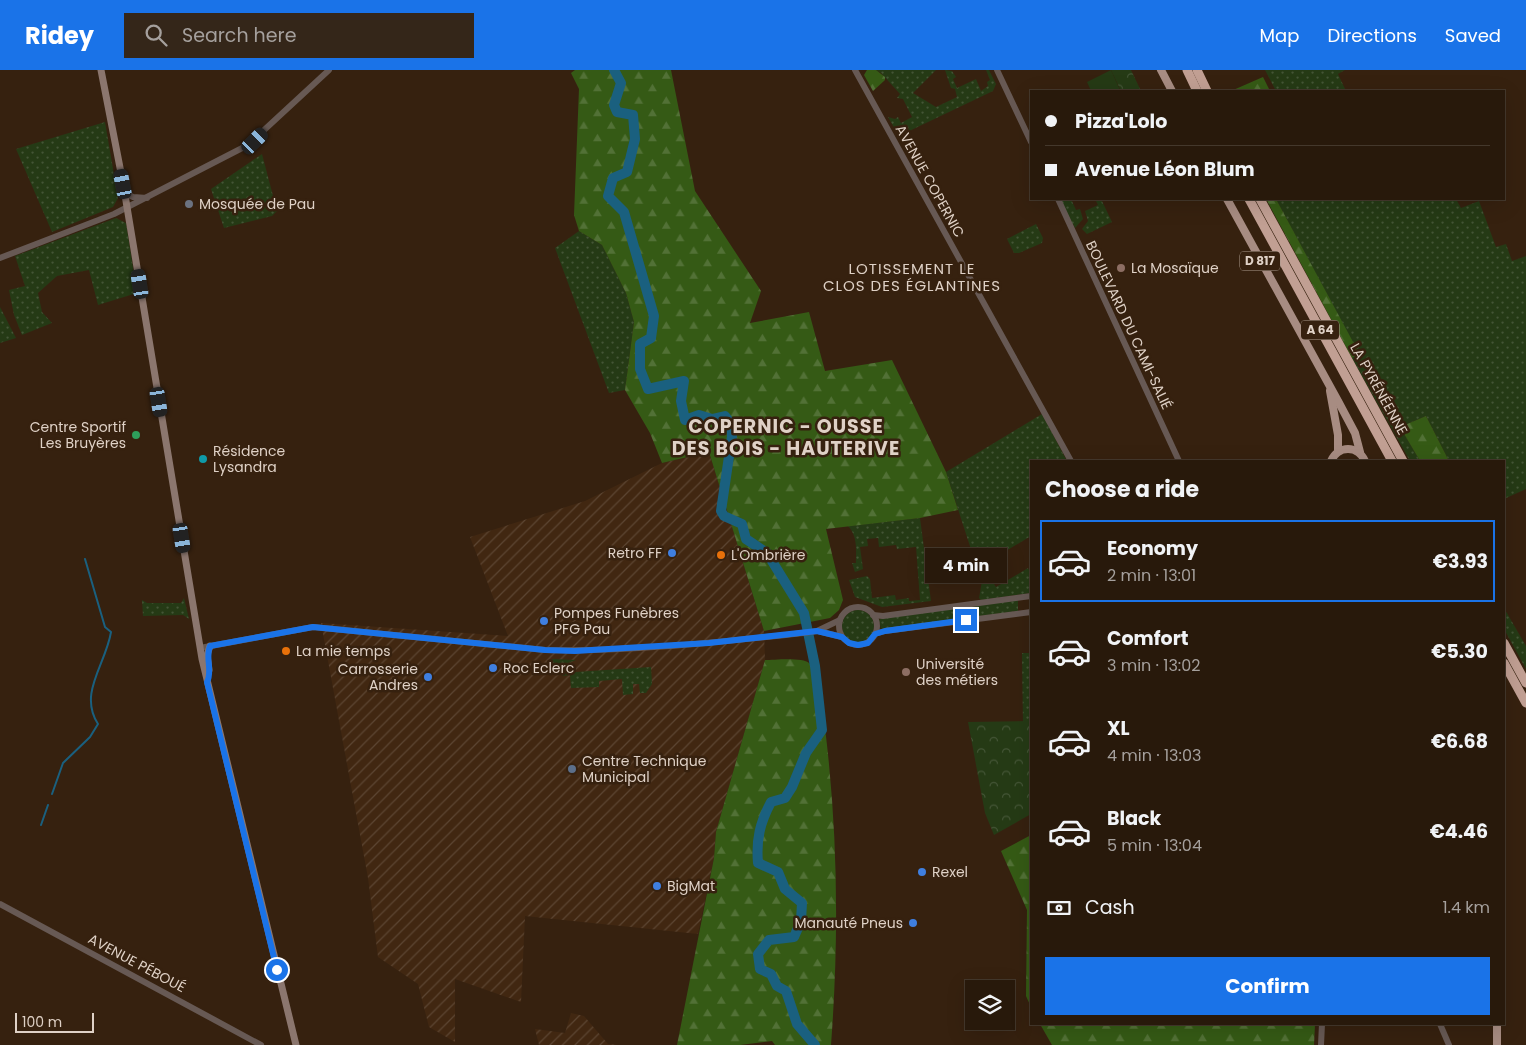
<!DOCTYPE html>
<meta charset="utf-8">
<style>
:root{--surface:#28190b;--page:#342619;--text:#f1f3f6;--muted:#a5a09d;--line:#44382c;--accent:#1a73e8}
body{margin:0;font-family:Poppins,sans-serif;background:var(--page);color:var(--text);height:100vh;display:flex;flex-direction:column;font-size:19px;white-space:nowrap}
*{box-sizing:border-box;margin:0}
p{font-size:16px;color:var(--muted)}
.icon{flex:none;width:28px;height:28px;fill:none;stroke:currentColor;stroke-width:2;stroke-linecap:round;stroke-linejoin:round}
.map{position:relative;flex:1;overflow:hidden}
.drawer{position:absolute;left:1030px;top:390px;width:475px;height:565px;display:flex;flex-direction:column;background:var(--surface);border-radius:0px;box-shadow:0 5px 20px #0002,0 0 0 1px var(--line)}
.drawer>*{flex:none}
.banner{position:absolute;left:1030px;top:20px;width:475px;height:110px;border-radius:0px;box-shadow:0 5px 20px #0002,0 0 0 1px var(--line);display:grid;align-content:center;height:110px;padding:0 15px;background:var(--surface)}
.buttons{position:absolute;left:965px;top:910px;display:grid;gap:10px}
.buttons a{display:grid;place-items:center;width:50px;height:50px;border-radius:0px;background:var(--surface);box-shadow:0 5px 20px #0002,0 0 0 1px var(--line);font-size:25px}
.scale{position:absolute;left:15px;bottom:12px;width:79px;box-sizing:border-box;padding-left:5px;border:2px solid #dfd1c6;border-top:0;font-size:14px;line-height:18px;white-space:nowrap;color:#dfd1c6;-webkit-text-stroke:4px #36210f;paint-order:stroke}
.end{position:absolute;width:22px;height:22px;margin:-11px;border:6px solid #1a73e8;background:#fff;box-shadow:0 0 0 2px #fff}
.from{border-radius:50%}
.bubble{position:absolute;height:35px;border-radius:0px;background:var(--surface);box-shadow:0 5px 20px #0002,0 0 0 1px var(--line);font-size:16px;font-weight:700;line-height:35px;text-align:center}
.car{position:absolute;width:15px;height:30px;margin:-15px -8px;border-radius:6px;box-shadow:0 0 4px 1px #0007;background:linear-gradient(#222 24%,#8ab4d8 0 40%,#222 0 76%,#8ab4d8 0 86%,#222 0)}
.banner b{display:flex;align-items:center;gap:18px;height:48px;font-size:19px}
.banner b+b{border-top:1px solid var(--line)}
.banner i{width:12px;height:12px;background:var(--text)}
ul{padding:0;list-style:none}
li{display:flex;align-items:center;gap:15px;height:82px;margin:0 10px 8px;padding:0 5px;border:2px solid transparent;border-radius:0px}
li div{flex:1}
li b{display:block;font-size:19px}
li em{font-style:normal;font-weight:700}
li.selected{border-color:var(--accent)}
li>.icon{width:45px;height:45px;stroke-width:1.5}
h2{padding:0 15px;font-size:22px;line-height:60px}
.pay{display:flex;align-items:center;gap:12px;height:55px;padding:0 15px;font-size:19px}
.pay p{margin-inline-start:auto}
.button{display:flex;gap:10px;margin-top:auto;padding:10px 15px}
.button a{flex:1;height:58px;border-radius:0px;background:var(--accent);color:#fff;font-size:20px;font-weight:700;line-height:58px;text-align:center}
header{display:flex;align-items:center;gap:30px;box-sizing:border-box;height:70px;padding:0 25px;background:var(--accent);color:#fff}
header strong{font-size:24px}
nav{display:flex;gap:28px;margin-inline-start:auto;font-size:18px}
.search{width:350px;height:45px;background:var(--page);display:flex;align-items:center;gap:12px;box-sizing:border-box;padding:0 18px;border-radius:0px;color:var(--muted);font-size:19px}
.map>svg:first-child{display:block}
.industrial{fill:url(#industrial-furrows)}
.grass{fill:url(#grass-dots)}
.forest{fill:url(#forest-firs)}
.park{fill:url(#park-crowns)}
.pitch{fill:#253a15}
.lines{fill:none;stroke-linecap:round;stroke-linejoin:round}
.stream{stroke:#1a607f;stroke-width:2}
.river{stroke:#1a607f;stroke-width:10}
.tertiary{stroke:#675954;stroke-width:6}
.secondary{stroke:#8b766e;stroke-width:7}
.primary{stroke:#a78c82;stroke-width:8}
.motorway{stroke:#c19f93;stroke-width:9}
.route{stroke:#1a73e8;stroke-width:6}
.worship-dot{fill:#6b7280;stroke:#36210f;stroke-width:2}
.education-dot{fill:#8d6e63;stroke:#36210f;stroke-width:2}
.leisure-dot{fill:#2e9e5b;stroke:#36210f;stroke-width:2}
.culture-dot{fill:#0f9aa8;stroke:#36210f;stroke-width:2}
.shop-dot{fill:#3f7fe0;stroke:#36210f;stroke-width:2}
.food-dot{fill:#e8710a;stroke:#36210f;stroke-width:2}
.service-dot{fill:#5c6f8a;stroke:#36210f;stroke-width:2}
.labels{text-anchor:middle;stroke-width:5;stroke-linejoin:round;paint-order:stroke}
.shield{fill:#36210f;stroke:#ac9c8f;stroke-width:1}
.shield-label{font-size:12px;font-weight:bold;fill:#dfd1c6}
.street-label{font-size:14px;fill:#dfd1c6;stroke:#36210f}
.poi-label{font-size:14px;fill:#dfd1c6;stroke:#36210f;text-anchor:start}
.neighbourhood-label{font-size:15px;letter-spacing:1px;fill:#dfd1c6;stroke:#36210f}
.district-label{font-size:19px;font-weight:bold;letter-spacing:1px;fill:#dfd1c6;stroke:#36210f}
</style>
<header>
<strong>Ridey</strong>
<div class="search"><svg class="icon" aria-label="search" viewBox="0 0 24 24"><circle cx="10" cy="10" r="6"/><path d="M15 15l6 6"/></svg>Search here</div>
<nav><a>Map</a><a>Directions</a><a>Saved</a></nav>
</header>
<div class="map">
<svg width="1526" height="975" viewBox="0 0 1526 975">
<defs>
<pattern id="industrial-furrows" width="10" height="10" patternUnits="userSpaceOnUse" patternTransform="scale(1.25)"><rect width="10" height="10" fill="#412711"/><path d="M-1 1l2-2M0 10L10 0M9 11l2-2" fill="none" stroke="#5c4532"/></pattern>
<pattern id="grass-dots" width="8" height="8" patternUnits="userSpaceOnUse" patternTransform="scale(1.25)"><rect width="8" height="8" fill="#253a15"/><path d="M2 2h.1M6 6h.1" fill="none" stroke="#445536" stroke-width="1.8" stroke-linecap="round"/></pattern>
<pattern id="forest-firs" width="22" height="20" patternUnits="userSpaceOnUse" patternTransform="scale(1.25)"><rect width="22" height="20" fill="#355a15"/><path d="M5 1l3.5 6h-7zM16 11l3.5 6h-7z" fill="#527136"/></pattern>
<pattern id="park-crowns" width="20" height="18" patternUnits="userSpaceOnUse" patternTransform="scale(1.25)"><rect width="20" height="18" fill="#253a15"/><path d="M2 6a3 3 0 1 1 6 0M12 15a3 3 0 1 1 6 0" fill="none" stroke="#445536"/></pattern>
</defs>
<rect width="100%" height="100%" fill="#36210f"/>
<!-- industrial -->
<g class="industrial">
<path d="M709,382L764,561L765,590L716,762L714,788L698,864L525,846L521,932L455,909V972L429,957L418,914L378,887L368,808L321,553L508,566L470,467L585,431L662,393Z"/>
<path d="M571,943L584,946L608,974L618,975H539L535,959L565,963Z"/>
</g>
<!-- grass -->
<g class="grass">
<path d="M876,0H936L913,23L936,37L957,27L955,19L951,18L945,0L952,1L956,7L953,9L957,18L976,9L981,21L988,16L987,12L990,10L986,0H989L996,14L993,21L903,64L896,61L888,47L895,49L898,47L901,53L912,47L903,29L897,28L900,24L881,3Z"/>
<path d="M1265,0H1345L1338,4L1346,21H1276Z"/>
<path d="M105,52L118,128L113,137L52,162L16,79Z"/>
<path d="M262,84L277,141L272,146L224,158L211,119Z"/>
<path d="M1060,129H1071L1076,140L1080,139L1083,149L1075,158L1073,154L1072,155Z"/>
<path d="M1101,129L1112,152L1087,164L1082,159L1088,151L1085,141L1098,135L1096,131Z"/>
<path d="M1276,129H1456L1461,138L1479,131L1496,177L1506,174L1512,191L1526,186V419L1504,429V391H1449L1426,346L1400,357L1420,391H1410L1352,288L1358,283Z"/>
<path d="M116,148L126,153L137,223L98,235L89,200L57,206L38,223L42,242L52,253L22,265L14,245L9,220L25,216L15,186Z"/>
<path d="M1036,154L1043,168L1042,173L1019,183H1014L1007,169Z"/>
<path d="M579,161L602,175L626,223L634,252L625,320L609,323L555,178Z"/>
<path d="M0,237L16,268L0,273Z"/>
<path d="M1042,344L1067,391H1031V466L977,498L946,402Z"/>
<path d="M920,448L931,531L882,537L855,527L849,510L867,506L870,509L872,528L895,525L896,530L909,528V531L920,530L916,477L897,479L896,475L879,477L878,468L867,469L868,476L860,477L863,499L855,502L852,493H856C856,482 858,466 848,456Z"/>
<path d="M1028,498L1031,504V523L981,530L979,528L982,511L980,507L987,503L996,517Z"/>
<path d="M184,528L189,549L183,545L143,546L142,530L147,533H181Z"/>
<path d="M1018,530V541L881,559L879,550L882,548Z"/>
<path d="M1504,538L1526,576V599L1504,559Z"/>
<circle cx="858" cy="556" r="16"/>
<path d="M1022,583H1031V659L1023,657Z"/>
<path d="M553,589L576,590L560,596V603L651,597L652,614L646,623H640L639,614H633V624L623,625L622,609L599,611V617L571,618L570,605L563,606L560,603L546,604L547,592Z"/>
</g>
<!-- forest -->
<g class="forest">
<path d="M575,0H671L695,121L761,221L750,253L809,242L825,301L892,290L946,402L958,440L920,448L826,459L843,530L839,540L830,548L764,561L709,382L662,393L650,363L625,320L634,252L626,223L602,175L579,161L574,145L579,19L571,3Z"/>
<path d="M867,0H876L885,7V10L873,21L864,5Z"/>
<path d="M1263,7L1270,21H1231Z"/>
<path d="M1266,129H1276L1359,283L1352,288Z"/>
<path d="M1426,346L1449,391H1420L1400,357Z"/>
<path d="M765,590C774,590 803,587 809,593C825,607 823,638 825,658C838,763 839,869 831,975H775L772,971L740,975H677L714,788L716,762Z"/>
<path d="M1031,765V937L1026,926L1027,840L1001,781Z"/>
<path d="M1040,954H1315L1314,975H1052Z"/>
</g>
<!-- park -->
<g class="park">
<path d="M1111,0H1131L1141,21H1116L1120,19Z"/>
<path d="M1031,651V744L994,765L985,743L968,652Z"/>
</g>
<!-- pitch -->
<path class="pitch" d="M1111,0L1120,20L1091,21L1087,12Z"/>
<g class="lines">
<!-- stream -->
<g class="stream">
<path d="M52,724L63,693L90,667L98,654C78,623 106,594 111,562L105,557L85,489"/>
<path d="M41,755L48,735"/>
</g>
<!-- river -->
<path class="river" d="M614,0L621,13L614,35L617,42L633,45L635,69L627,102L613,108L608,126L624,142L654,246L651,268L640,274V299L648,319L684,311L681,331L685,350L699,345L712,349L725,346L731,354L732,366L721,441L724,446L742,454L746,469L767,483L804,543L815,596L822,660L806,683L792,717L785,728L771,732C760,753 756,769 758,793L778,802L785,819L802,833L801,851L794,867L769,870L758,884L760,899L771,904L777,916L786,921L797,954L815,975"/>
<!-- tertiary -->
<g class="tertiary">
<path d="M855,0L1071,391"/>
<path d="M997,0L1031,72"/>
<path d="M125,123L133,127L147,128"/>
<path d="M1058,129L1179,391"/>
<path d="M0,188L114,144L248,75L329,0"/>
<circle cx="858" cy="556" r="19"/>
<path d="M873,545L883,546L1031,526"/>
<path d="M818,561L842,567"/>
<path d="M875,564L885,561L1031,542"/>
<path d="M200,578L313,557L545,580C631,582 718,572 804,563L817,561L840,550"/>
<path d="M0,834L261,975"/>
<path d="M1440,954L1449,975"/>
<path d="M1321,975L1322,954"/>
</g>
<!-- secondary -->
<g class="secondary">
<path d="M101,0L123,113L202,589L296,975"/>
<path d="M209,600L207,585L210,576"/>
</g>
<!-- primary -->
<g class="primary">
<path d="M1161,0L1172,21"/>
<path d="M1227,129L1338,331L1355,363L1360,382"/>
<path d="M1330,321L1338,365V381"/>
<path d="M1331,391C1338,375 1358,375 1365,391"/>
<path d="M1497,975V954"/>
</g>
<!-- motorway -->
<g class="motorway">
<path d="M1187,0L1197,21"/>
<path d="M1197,0L1207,21"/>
<path d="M1249,129L1392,391"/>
<path d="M1260,129L1403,391"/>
<path d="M1504,573L1526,613"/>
<path d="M1504,593L1526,633"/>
</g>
</g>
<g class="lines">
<!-- route -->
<path class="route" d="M277,900L207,612C213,601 205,588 210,576L313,557L545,580L575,581L709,573L817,561L842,567L849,573L858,575L868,573L875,564L885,561L966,550"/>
</g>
<!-- markers -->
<circle class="worship-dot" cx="189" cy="134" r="5"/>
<g class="education-dot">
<circle cx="1121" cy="198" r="5"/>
<circle cx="906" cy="602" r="5"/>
</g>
<circle class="leisure-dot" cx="136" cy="365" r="5"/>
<circle class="culture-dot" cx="203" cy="389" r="5"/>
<g class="shop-dot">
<circle cx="672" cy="483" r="5"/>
<circle cx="544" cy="551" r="5"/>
<circle cx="493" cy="598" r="5"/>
<circle cx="428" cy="607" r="5"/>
<circle cx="922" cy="802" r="5"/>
<circle cx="657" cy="816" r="5"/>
<circle cx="913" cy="853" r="5"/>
</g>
<g class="food-dot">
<circle cx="721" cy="485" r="5"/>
<circle cx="286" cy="581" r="5"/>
</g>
<circle class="service-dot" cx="572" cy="699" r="5"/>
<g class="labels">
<!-- shield labels -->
<g class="shield">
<rect x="1240" y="181.5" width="40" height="19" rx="4"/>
<rect x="1301" y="250.5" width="38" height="19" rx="4"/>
</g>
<g class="shield-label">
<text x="1260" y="195">D 817</text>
<text x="1320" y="264">A 64</text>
</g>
<!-- street labels -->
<g class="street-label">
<text transform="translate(930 111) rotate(61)" y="5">AVENUE COPERNIC</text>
<text transform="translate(1129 255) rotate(65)" y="5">BOULEVARD DU CAMI-SALIÉ</text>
<text transform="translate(1379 319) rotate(61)" y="5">LA PYRÉNÉENNE</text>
<text transform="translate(137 893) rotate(28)" y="5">AVENUE PÉBOUÉ</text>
</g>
<!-- poi labels -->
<g class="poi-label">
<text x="199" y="139">Mosquée de Pau</text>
<text x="1131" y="203">La Mosaïque</text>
<text x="126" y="362" text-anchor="end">Centre Sportif<tspan x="126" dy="16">Les Bruyères</tspan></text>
<text x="213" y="386">Résidence<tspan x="213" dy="16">Lysandra</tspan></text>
<text x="662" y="488" text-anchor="end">Retro FF</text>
<text x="731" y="490">L'Ombrière</text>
<text x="554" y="548">Pompes Funèbres<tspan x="554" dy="16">PFG Pau</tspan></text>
<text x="296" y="586">La mie temps</text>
<text x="916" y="599">Université<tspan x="916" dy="16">des métiers</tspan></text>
<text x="503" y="603">Roc Eclerc</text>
<text x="418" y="604" text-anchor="end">Carrosserie<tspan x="418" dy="16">Andres</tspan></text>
<text x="582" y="696">Centre Technique<tspan x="582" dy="16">Municipal</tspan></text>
<text x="932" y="807">Rexel</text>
<text x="667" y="821">BigMat</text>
<text x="903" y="858" text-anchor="end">Manauté Pneus</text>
</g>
<!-- neighbourhood labels -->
<g class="neighbourhood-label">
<text x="912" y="204">LOTISSEMENT LE<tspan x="912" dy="17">CLOS DES ÉGLANTINES</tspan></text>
</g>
<!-- district labels -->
<g class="district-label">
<text x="786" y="363">COPERNIC - OUSSE<tspan x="786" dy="22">DES BOIS - HAUTERIVE</tspan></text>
</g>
</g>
</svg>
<div class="buttons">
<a><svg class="icon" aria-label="layers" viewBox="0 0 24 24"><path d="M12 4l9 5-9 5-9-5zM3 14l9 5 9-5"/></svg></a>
</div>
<div class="scale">100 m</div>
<i class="end from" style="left:277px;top:900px"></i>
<i class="end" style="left:966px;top:550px"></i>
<div class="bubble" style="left:925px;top:478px;width:82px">4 min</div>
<i class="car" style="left:255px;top:71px;rotate:45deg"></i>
<i class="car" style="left:123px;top:114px;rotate:349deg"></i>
<i class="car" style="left:140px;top:214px;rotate:351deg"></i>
<i class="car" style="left:159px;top:332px;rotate:171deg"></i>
<i class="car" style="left:182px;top:468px;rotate:171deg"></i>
<div class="banner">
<b><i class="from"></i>Pizza'Lolo</b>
<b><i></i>Avenue Léon Blum</b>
</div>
<section class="drawer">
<h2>Choose a ride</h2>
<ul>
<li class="selected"><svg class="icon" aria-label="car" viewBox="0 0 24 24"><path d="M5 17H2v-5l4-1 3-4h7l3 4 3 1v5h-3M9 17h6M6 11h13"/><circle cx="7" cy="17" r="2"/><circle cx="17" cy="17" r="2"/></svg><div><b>Economy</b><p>2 min · 13:01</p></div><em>€3.93</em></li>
<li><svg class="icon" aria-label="car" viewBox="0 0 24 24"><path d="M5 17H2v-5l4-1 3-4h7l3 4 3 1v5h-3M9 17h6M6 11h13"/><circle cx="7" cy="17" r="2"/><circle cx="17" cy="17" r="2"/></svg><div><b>Comfort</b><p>3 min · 13:02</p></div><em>€5.30</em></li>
<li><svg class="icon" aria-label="car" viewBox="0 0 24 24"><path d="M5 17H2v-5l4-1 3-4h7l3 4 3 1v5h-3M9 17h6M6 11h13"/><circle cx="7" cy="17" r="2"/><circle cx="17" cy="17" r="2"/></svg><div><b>XL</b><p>4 min · 13:03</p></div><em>€6.68</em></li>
<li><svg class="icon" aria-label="car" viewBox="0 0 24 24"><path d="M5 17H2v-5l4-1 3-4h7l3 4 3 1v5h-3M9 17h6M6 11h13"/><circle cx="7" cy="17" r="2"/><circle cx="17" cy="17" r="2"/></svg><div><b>Black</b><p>5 min · 13:04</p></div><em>€4.46</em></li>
</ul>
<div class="pay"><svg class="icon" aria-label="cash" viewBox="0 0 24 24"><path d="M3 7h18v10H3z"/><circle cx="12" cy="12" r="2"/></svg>Cash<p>1.4 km</p></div>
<div class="button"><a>Confirm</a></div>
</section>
</div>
